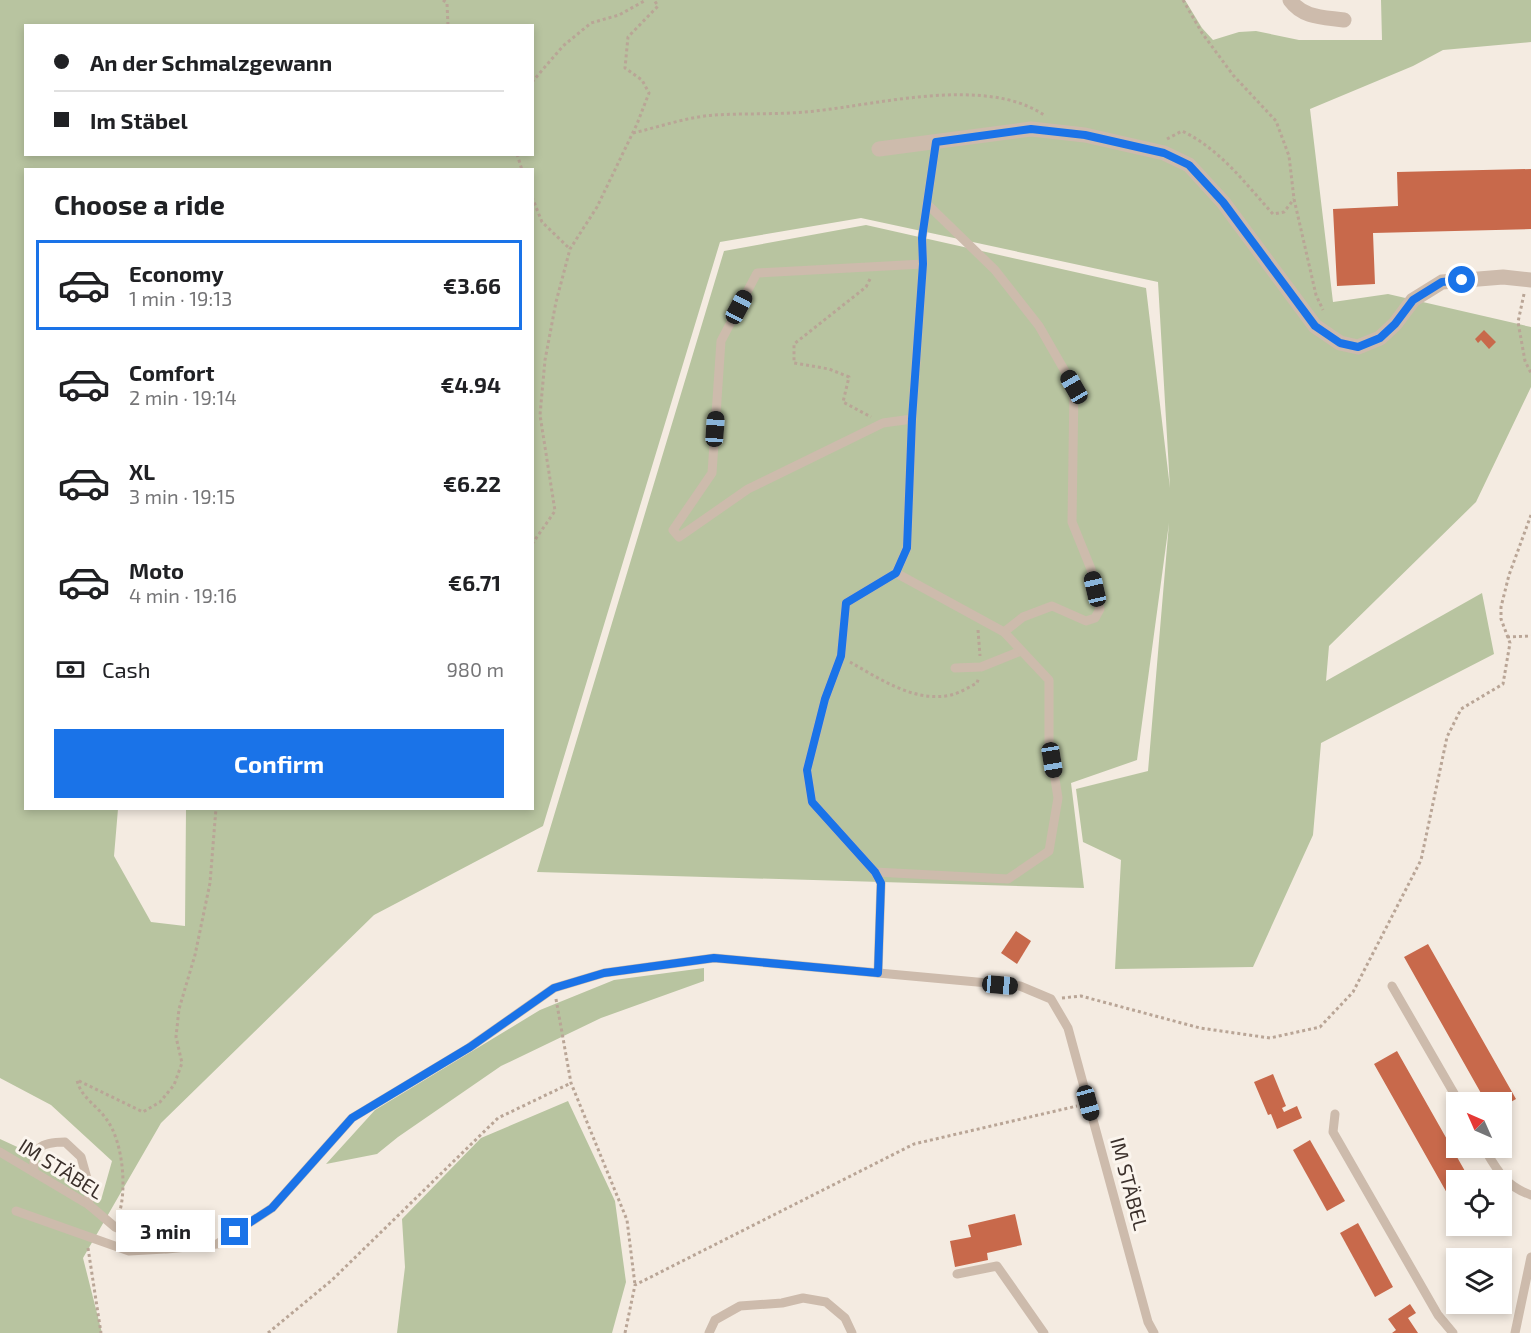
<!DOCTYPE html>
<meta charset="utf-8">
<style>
:root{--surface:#fff;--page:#f6f6f6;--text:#202124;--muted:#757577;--line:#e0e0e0;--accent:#1a73e8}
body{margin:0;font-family:"Exo 2",sans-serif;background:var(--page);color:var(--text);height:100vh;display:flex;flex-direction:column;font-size:22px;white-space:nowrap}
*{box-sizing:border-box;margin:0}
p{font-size:20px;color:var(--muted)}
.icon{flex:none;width:33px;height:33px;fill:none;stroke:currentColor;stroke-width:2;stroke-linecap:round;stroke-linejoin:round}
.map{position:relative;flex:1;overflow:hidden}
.drawer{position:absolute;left:24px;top:168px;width:510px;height:642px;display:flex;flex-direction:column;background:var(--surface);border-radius:0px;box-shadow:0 3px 9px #0003}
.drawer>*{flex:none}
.guide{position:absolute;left:24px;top:24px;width:510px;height:132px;border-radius:0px;box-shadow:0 3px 9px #0003;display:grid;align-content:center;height:132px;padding:0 30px;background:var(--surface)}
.needle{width:39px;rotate:315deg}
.controls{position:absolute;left:1446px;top:1092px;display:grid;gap:12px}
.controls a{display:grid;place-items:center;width:66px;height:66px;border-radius:0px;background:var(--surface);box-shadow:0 3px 9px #0003;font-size:30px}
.end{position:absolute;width:27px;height:27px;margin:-14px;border:8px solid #1a73e8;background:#fff;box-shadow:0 0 0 3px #fff}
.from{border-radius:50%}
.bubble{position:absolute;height:42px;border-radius:0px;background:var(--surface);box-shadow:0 3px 9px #0003;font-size:20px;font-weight:700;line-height:42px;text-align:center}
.car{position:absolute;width:18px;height:36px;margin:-18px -9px;border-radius:8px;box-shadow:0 0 4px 2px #0007;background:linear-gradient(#222 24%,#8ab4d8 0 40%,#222 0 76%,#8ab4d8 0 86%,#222 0)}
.guide b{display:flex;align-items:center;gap:21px;height:57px;font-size:22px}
.guide b+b{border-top:2px solid var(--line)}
.guide i{width:15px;height:15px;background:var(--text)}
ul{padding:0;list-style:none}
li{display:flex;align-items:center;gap:18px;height:90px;margin:0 12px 9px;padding:0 18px;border:3px solid transparent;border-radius:0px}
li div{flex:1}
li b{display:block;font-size:22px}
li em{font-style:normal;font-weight:700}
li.current{border-color:var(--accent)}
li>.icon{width:54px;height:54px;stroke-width:1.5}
h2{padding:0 30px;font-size:27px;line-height:72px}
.pay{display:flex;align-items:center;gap:15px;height:66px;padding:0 30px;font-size:22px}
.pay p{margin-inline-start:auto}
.button{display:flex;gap:12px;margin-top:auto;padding:12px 30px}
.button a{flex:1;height:69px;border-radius:0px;background:var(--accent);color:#fff;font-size:24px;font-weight:700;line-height:69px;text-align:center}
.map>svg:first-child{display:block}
.green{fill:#b8c4a0;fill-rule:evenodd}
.building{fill:#c8694b}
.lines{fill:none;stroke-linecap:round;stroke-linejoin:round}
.path{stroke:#b9a596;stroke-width:3;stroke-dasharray:3 3;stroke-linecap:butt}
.service{stroke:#cdbbac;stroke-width:9}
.minor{stroke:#cdbbac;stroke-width:15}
.route{stroke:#1a73e8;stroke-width:8}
.labels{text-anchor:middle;stroke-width:6;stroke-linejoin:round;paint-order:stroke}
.street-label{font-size:20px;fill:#3b302b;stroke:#fbf5ee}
</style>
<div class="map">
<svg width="1531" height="1333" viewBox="0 0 1531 1333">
<rect width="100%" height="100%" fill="#f4ebe1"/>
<!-- green -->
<g class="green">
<path d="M0,0H1185L1202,28L1213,40L1239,32L1256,31L1299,40H1382L1381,0H1531V42L1443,50L1413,66L1310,109L1333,302L1388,294L1531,327V387L1476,502L1329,646L1326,681L1482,593L1494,654L1321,743L1313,835L1253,967L1115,969L1121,860L1083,842L1076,789L1148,771L1169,523L1137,760L1071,783L1084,888L537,872L724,251L866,225L1146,288L1170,488L1158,282L861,218L720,242L543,826L374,915L161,1123L83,1258L102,1333H0V1139L26,1151L101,1200L112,1161L51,1105L0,1078ZM26,26H532V154H26ZM26,170H532V808L186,809L185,926L151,922L114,856L118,809L26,808Z"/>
<path d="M704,968V981L601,1018L501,1066L398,1137L377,1154L326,1164L375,1110L540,1010L614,980Z"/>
<path d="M568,1101L615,1201L626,1282L612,1333H397L405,1267L402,1219L481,1138Z"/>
</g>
<!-- building -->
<g class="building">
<path d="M1531,169V229L1373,233L1375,284L1337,286L1333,209L1398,206L1397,172Z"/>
<path d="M1484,330L1496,342L1489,349L1481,340L1478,343L1475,339Z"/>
<path d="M1016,931L1031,941L1017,964L1001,953Z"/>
<path d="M1428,944L1516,1099L1502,1107V1102H1486L1404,957Z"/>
<path d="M1397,1051L1470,1180H1456V1209L1374,1064Z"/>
<path d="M1273,1074L1286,1106L1282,1108L1284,1112L1297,1106L1302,1118L1277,1129L1271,1114L1268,1115L1254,1082Z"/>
<path d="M1310,1140L1345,1201L1327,1211L1293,1150Z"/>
<path d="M1015,1214L1022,1245L987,1253L988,1260L955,1267L950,1241L971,1237L968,1225Z"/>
<path d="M1358,1223L1393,1287L1375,1297L1340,1233Z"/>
<path d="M1410,1304L1416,1313L1408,1318L1418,1333H1392L1396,1330L1388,1319Z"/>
</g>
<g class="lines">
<!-- path -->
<g class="path">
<path d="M443,0L447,3L448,26"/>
<path d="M1183,0L1202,33L1233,75L1276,121L1289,156L1294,199L1316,295L1323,310"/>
<path d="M532,82L563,46L591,23L619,15L646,0"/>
<path d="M633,133C659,127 687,117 714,115C747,113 781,115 815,111C881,104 986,76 1044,115"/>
<path d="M1167,139L1182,131C1220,149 1245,183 1273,214L1284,212L1294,199"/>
<path d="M517,154L522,170"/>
<path d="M532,197L542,222L570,249"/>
<path d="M870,279L866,287L794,344V363L829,369L849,377L843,402L871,417"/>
<path d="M1524,294L1518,322L1525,361L1531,373"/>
<path d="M532,544L555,511L540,415L545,360L556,302L570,249L597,207L637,124L649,93L642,80L625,68L628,37L658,6L654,0"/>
<path d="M978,630L980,656"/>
<path d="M1507,637L1531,636"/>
<path d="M850,662C880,679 915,703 951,695C960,693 969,687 977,683L979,677"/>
<path d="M1062,998L1081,996L1200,1028L1270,1038L1320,1027L1353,992L1421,860L1447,737L1461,709L1503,684L1510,643L1501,619V607L1509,575L1531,515"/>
<path d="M556,999L571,1083L627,1220L635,1285"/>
<path d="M119,1214C127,1189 123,1142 107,1120C97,1105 81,1098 77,1080L143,1112L160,1102L174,1085L182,1063L176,1037L179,1009L195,955L210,883L216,808"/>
<path d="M88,1248L101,1333"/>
<path d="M268,1333L332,1280L498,1118L571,1083"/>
<path d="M625,1333L635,1285L914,1144L1077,1106"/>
</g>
<!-- service -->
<g class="service">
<path d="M927,204L995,270L1039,326L1074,387L1072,522L1091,569L1100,609L1095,618L1086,621L1052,606L1023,617L1004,632"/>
<path d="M912,419L883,423L748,489L679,537L673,530L712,473L721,341L757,273L923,264"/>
<path d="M955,668L981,667L1021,651"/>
<path d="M875,872L1008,879L1049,851L1058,798L1049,741V680L1004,632L896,573"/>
<path d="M878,973L881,883L875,872L812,802L807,770L825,699L841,656L846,603L896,573L907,548L912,419L923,264L922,238L936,142"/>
<path d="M1392,986L1459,1102"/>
<path d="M1335,1114L1333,1132L1438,1315L1453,1333"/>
<path d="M1484,1148C1497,1170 1505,1186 1531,1195"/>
<path d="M0,1152L89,1205L115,1227L167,1249L217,1244L272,1208L352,1118L470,1047L554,988L604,973L714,958L1020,986L1051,999L1068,1028L1148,1322L1154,1333"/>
<path d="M34,1172C32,1147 41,1142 65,1142L81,1157L88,1182L89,1205"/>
<path d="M16,1211L129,1251L165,1249"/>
<path d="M957,1274L997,1266L1044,1333"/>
<path d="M709,1333L715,1320L740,1306L782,1303L803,1298L826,1302L845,1318L852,1333"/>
<path d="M1515,1333L1531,1257"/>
</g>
<!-- minor -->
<g class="minor">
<path d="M1290,0C1303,18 1323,17 1344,20"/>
<path d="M879,149L1031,129L1085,135L1164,153L1189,165L1223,202L1315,326L1340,343L1358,347L1380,338L1395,324L1413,300L1442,282L1503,277L1531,280"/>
</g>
</g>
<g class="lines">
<!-- route -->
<path class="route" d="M235,1232L272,1208L352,1118L470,1047L554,988L604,973L714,958L878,973L881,883L875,872L812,802L807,770L825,699L841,656L846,603L896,573L907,548L912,419L923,264L922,238L936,142L1031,129L1085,135L1164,153L1189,165L1223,202L1315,326L1340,343L1358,347L1380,338L1395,324L1413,300L1442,282L1462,280"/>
</g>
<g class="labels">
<!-- street labels -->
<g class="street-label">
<text transform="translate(61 1169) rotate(32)" y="7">IM STÄBEL</text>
<text transform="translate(1129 1184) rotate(75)" y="7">IM STÄBEL</text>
</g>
</g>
</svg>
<div class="controls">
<a><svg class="needle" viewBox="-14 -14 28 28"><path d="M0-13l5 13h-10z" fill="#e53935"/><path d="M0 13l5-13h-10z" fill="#757577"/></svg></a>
<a><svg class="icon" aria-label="locate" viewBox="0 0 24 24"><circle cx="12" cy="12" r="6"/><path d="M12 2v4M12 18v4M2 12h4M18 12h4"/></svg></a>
<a><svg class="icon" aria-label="layers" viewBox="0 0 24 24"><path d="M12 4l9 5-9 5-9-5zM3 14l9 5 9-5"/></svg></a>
</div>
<i class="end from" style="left:1462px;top:280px"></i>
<i class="end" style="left:235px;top:1232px"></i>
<div class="bubble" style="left:116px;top:1210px;width:99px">3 min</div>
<i class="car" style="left:739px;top:307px;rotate:28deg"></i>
<i class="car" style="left:1074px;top:387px;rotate:330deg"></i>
<i class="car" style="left:715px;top:429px;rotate:4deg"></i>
<i class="car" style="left:1095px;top:589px;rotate:347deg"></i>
<i class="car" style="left:1052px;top:760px;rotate:171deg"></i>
<i class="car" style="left:1000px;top:985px;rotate:95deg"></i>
<i class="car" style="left:1088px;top:1103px;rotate:165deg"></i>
<div class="guide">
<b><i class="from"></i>An der Schmalzgewann</b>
<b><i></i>Im Stäbel</b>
</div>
<section class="drawer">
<h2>Choose a ride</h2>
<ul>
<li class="current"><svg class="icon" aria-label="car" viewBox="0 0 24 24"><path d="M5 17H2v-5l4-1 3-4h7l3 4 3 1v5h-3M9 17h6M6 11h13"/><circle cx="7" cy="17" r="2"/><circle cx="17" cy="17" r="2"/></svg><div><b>Economy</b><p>1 min · 19:13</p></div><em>€3.66</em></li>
<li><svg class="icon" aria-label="car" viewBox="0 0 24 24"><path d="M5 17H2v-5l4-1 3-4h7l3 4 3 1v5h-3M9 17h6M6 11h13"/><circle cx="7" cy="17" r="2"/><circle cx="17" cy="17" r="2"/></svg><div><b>Comfort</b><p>2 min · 19:14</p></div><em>€4.94</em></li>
<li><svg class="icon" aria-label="car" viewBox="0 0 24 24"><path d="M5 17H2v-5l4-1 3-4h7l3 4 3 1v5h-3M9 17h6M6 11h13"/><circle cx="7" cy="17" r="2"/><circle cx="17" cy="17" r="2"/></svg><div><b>XL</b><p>3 min · 19:15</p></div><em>€6.22</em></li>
<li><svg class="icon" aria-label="car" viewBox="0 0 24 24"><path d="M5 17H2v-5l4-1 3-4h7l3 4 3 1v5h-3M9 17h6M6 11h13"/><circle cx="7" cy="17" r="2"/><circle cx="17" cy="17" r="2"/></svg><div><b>Moto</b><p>4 min · 19:16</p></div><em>€6.71</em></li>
</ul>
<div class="pay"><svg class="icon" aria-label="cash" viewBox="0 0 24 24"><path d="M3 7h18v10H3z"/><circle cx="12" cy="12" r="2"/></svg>Cash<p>980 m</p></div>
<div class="button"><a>Confirm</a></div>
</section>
</div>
